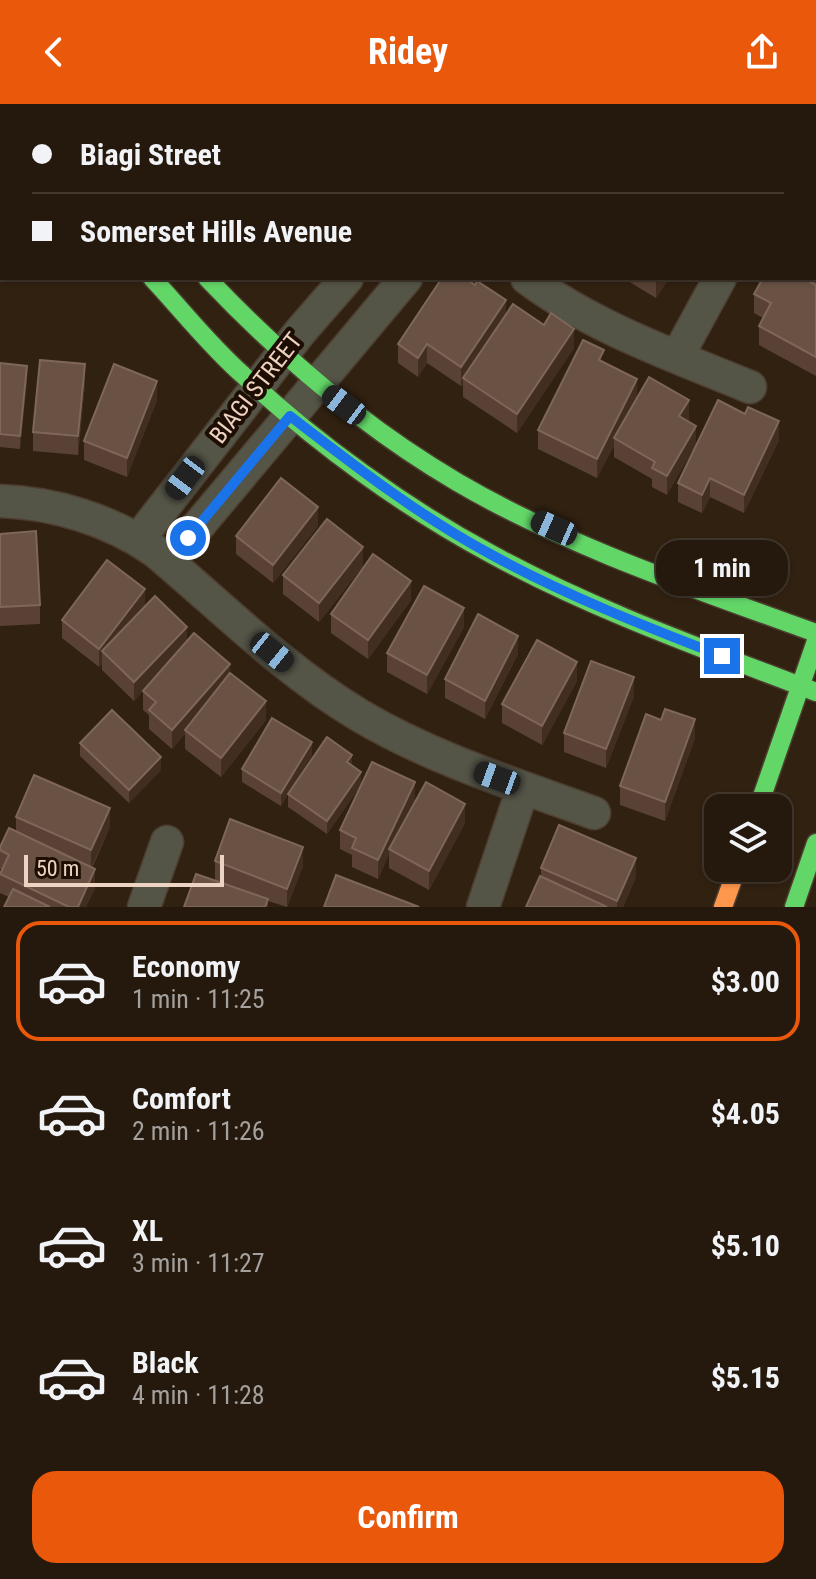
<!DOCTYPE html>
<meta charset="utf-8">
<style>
:root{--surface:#25190d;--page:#2d2216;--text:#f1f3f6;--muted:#a3a09d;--line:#42382e;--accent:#ea580c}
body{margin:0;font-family:"Roboto Condensed",sans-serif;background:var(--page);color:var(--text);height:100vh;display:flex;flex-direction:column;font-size:30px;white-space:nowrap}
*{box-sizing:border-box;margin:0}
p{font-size:26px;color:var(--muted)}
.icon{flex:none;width:44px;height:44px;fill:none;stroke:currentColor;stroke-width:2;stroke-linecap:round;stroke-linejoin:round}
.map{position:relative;height:803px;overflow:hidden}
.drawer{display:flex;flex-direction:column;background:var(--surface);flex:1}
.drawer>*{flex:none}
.top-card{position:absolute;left:0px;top:0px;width:816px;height:176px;box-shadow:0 2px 6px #0004,0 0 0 2px var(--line);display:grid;align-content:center;height:176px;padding:0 32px;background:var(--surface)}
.fabs{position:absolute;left:704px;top:690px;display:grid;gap:16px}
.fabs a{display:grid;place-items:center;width:88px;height:88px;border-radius:16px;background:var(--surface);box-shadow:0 2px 6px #0004,0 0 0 2px var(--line);font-size:40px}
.scale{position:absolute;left:24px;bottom:20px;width:200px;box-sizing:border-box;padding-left:8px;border:4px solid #edd4c2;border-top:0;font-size:22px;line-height:28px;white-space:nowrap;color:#edd4c2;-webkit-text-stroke:6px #1e0d02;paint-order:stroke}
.end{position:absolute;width:36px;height:36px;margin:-18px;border:10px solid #1a73e8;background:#fff;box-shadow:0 0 0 4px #fff}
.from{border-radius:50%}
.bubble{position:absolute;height:56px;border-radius:24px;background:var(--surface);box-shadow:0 2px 6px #0004,0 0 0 2px var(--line);font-size:26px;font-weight:700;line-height:56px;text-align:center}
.car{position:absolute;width:24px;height:48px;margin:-24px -12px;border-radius:10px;box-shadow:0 0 6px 2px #0007;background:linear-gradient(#222 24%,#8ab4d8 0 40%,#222 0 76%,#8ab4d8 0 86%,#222 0)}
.top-card b{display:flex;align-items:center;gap:28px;height:76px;font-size:30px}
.top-card b+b{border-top:2px solid var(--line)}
.top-card i{width:20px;height:20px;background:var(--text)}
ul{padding:14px 0 0;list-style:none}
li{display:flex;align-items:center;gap:24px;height:120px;margin:0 16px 12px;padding:0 16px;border:4px solid transparent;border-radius:24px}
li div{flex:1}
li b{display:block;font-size:30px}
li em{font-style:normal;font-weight:700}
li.on{border-color:var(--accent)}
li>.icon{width:72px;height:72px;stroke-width:1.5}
.cta{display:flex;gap:16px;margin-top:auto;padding:16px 32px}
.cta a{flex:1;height:92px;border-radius:24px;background:var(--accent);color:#fff;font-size:32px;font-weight:700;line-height:92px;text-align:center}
header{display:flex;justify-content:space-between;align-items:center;height:104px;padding:0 32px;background:var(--accent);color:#fff;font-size:36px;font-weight:700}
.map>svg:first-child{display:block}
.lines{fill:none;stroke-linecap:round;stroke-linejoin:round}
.street-casing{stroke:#4d3e30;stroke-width:35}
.fast-casing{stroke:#4d3e30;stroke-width:21}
.slow-casing{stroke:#4d3e30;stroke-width:21}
.street{stroke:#545447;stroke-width:32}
.fast{stroke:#63d668;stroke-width:18}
.slow{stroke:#ff974d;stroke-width:18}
.wall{fill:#594235}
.shaded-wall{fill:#422e20}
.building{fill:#695244;stroke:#7e6658;stroke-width:2}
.route{stroke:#1a73e8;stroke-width:10}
.labels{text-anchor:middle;stroke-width:8;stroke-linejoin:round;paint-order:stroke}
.street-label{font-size:24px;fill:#edd4c2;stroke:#1e0d02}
</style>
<header><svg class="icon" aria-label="back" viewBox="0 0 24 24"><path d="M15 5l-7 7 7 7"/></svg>Ridey<svg class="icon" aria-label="share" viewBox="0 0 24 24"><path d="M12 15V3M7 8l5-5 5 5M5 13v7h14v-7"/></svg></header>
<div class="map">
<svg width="816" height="803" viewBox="0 0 816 803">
<rect width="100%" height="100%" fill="#312111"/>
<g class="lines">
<!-- street casing -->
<g class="street-casing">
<g id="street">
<path d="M342,0L343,2"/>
<path d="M527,174C592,223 675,252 750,283"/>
<path d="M677,253L720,174"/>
<path d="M0,397C55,399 110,416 155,447C222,503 284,566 359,611C431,654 514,680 594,709"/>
<path d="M138,436L300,228L347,174"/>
<path d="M168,458L406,174"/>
<path d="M144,803L167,738"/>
<path d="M483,803L523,684"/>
</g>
</g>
<!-- fast casing -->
<g class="fast-casing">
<g id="fast">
<path d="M32,0L33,2"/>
<path d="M152,174C182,206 210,242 243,271C316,339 405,404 493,451C596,507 707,546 816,588"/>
<path d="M207,174C281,252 363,323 457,378C568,443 695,485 816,529"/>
<path d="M758,704L816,537"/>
<path d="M794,803L816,739"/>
</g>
</g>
<!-- slow casing -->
<g class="slow-casing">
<g id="slow">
<path d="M82,0L83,2"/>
<path d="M723,803L737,764"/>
</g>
</g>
<!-- street -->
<use href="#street" class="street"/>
<!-- fast -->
<use href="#fast" class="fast"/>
<!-- slow -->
<use href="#slow" class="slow"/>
</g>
<!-- wall -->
<g class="wall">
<path d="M160,0H286L288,2H162Z"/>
<path d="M411,0H531V2H413Z"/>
<path d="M669,0H768V2H670Z"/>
<path d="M814,94L816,95V272L759,241V222L763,214L754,209V190L763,174H814Z"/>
<path d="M623,174H669L656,194Z"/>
<path d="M506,210L574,244L517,329L463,293V280L461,282L427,259L418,273L398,259V240Z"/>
<path d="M604,258L637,294L689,315L667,391L652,383V375L614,353V341L597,374L538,345V326Z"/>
<path d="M0,259L27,275L20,345L0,343Z"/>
<path d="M85,279L78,351L33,347V328Z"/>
<path d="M157,296L127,373L84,356V337Z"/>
<path d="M779,336L744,409L710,393L702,409L678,398V379Z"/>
<path d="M318,422L273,479L236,450V432Z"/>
<path d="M0,430L40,501V520L0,522Z"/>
<path d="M363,462L319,518L283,490V471Z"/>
<path d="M411,496L368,555L331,529V510Z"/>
<path d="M145,502L187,538L230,569L266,616L221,673L185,645V630L172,645L149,625V611L143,606V587L134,597L102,566V560L99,563L62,534V516Z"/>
<path d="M464,523L427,590L387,568V549Z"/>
<path d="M518,550L485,615L445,594V575Z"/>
<path d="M577,577L542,641L502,619V600Z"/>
<path d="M634,592L606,664L564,648V629Z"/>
<path d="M661,616L695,634L665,717L620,701V682Z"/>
<path d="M80,639L161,666L129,699L80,652Z"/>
<path d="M312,651L289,688L352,662L361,681L327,730L288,703V690L281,702L242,678V665Z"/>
<path d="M415,697L409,710L465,719L429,786L389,764V750L378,775L352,763V751L340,745V726Z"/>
<path d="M16,713L110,723L92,764L95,784L86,803H4L9,793L0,789V770L2,766L0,765V743L16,728Z"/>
<path d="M215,757L303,762L287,803L268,797V803L215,776Z"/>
<path d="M541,764L636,773L623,803H526L541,773Z"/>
</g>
<!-- shaded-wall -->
<g class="shaded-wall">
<path d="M222,0H246L244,2H220Z"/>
<path d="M2,123V142L0,143V124Z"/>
<path d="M657,174H669L656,194V175Z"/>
<path d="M506,196V215L463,274V280L461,282V263Z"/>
<path d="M574,225V244L517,329V310Z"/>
<path d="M427,240V259L418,273V254Z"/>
<path d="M85,260V279L78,351V332Z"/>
<path d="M27,262V275L20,345V332Z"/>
<path d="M637,275V294L614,334V341L597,374V355Z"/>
<path d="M157,277V296L127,373V354Z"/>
<path d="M689,296V315L679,331V312Z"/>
<path d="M779,317V336L744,409V391Z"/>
<path d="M696,322V341L667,391V372Z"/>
<path d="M710,374V393L702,409V391Z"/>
<path d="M318,403V422L273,479V461Z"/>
<path d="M363,443V462L319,518V499Z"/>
<path d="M411,477V496L368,555V536Z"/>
<path d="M145,485V504L102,547V560L99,563V545Z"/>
<path d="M464,504V523L427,590V571Z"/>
<path d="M187,523V542L134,597V578Z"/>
<path d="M518,532V550L485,615V597Z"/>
<path d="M577,558V577L542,641V622Z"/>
<path d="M230,560V579L185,626V630L172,645V626Z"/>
<path d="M634,573V592L606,664V645Z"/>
<path d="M266,597V616L221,673V654Z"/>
<path d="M695,615V634L665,717V698Z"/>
<path d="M312,638V651L281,702V689Z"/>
<path d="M352,651V664L347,658Z"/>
<path d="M161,653V666L129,699V686Z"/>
<path d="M361,668V681L327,730V717Z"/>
<path d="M415,678V697L391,746L389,745V750L378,775V756Z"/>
<path d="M465,700V719L429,786V767Z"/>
<path d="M110,704V723L91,764V746Z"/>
<path d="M303,743V762L287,803V785Z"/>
<path d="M636,754V773L623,803H617V797Z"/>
<path d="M95,765V784L86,803H78Z"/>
</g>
<!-- building -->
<g class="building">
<path d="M175,0H222L220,2H177Z"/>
<path d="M246,0H286L288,2H244Z"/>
<path d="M437,0H525L523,2H435Z"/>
<path d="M538,0H564L566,2H536Z"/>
<path d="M685,0H761L759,2H687Z"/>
<path d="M2,48V123L0,124V49Z"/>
<path d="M814,94L816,95V170L814,169Z"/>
<path d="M442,174H465L475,181L477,177L506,196L461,263L427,240L418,254L398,240Z"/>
<path d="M763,174H803L816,181V253L759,222L771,199L754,190Z"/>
<path d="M513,200L544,221L551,209L574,225L517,310L463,274Z"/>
<path d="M583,236L604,246L599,256L637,275L597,355L538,326Z"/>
<path d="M40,256L85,260L78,332L33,328Z"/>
<path d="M0,259L27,262L20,332L0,330Z"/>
<path d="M114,260L157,277L127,354L84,337Z"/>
<path d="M649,273L689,296L679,312L696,322L667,372L652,364L655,358L614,334Z"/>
<path d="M718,296L745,310L748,303L779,317L744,391L710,374L702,391L678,379Z"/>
<path d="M281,374L318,403L273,461L236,432Z"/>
<path d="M327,415L363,443L319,499L283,471Z"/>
<path d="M36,427L40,501L0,503V430Z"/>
<path d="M373,450L411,477L368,536L331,510Z"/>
<path d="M107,456L145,485L99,545L62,516Z"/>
<path d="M424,482L464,504L427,571L387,549Z"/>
<path d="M155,492L187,523L134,578L102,547Z"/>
<path d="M478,510L518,532L485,597L445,575Z"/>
<path d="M194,529L230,560L172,626L149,606L156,598L143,587Z"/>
<path d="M537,536L577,558L542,622L502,600Z"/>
<path d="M591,557L634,573L606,645L564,629Z"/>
<path d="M230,569L266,597L221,654L185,626Z"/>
<path d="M665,605L695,615L665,698L620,682L646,610L661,616Z"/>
<path d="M112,606L161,653L129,686L80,639Z"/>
<path d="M272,614L312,638L281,689L242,665Z"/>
<path d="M327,633L352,651L347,658L361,668L327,717L288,690Z"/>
<path d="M372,658L415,678L378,756L352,744L356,734L340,726Z"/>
<path d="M34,671L110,704L91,746L16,713Z"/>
<path d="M426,678L465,700L429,767L389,745Z"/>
<path d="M230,715L303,743L287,785L215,757Z"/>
<path d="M559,721L636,754L617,797L541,764Z"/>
<path d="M9,724L95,765L78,803H69L0,770L9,751L0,746V743Z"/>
<path d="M196,770L268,795L265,803H184Z"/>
<path d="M336,771L419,803H324Z"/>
<path d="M540,772L607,803H526Z"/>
<path d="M13,785L50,803H4Z"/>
</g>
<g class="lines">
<!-- route -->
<path class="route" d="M188,434L290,312C355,362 419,412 492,451C565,491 644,522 722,552"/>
</g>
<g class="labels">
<!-- street labels -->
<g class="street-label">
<text transform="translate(256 284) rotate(-52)" y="8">BIAGI STREET</text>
</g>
</g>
</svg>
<div class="fabs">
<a><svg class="icon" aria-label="layers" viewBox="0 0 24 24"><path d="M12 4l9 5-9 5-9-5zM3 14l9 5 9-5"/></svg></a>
</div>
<div class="scale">50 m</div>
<i class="end from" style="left:188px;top:434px"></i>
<i class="end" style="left:722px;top:552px"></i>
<div class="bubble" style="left:656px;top:436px;width:132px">1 min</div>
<i class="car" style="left:344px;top:301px;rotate:307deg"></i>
<i class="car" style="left:185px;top:374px;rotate:217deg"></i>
<i class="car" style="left:554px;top:424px;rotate:294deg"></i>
<i class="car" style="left:272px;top:548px;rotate:129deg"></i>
<i class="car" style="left:497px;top:674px;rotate:290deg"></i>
<div class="top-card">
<b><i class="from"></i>Biagi Street</b>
<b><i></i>Somerset Hills Avenue</b>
</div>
</div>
<section class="drawer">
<ul>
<li class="on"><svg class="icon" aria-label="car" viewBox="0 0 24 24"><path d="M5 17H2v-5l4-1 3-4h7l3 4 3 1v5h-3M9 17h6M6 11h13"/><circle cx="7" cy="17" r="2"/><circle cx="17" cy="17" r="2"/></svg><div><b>Economy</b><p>1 min · 11:25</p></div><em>$3.00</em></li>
<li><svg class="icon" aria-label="car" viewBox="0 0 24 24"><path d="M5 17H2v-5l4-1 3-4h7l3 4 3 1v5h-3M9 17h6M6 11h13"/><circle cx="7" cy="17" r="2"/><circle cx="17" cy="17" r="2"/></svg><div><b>Comfort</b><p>2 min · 11:26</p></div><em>$4.05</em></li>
<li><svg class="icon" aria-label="car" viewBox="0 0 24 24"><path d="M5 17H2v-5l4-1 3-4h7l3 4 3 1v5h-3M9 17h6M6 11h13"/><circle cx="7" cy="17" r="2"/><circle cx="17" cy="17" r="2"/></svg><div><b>XL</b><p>3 min · 11:27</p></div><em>$5.10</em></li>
<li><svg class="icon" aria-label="car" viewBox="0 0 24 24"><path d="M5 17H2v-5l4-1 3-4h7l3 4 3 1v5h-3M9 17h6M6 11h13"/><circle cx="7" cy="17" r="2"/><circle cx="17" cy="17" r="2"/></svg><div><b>Black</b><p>4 min · 11:28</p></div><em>$5.15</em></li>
</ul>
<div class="cta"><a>Confirm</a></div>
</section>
